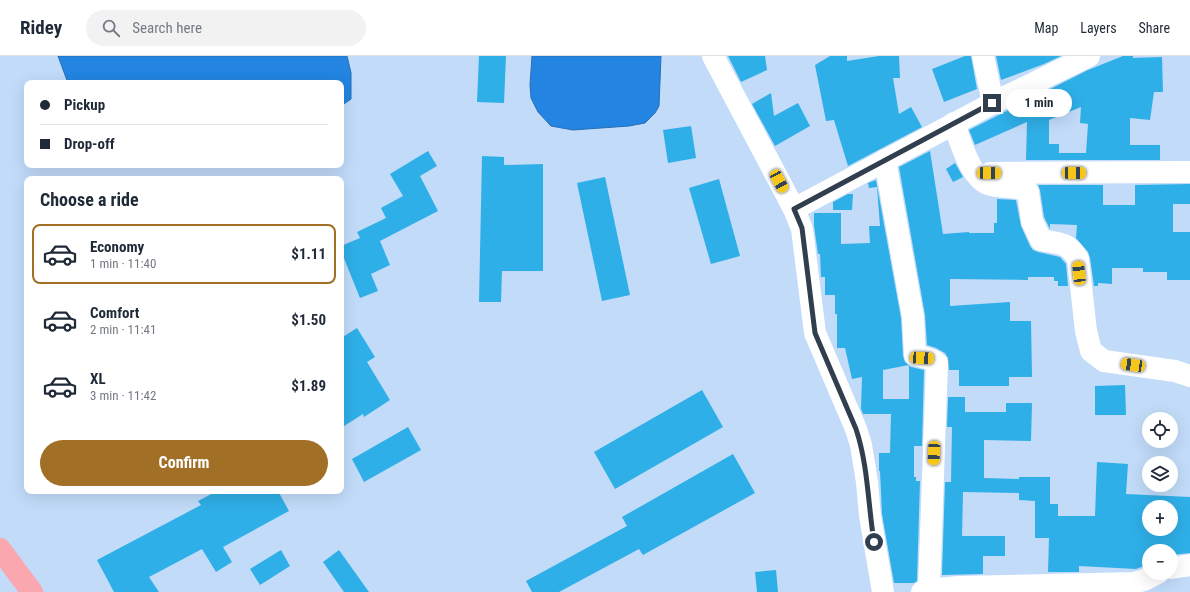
<!DOCTYPE html>
<meta charset="utf-8">
<style>
:root{--surface:#fff;--page:#f2f2f3;--text:#1f2937;--muted:#747a83;--line:#e0e1e3;--accent:#a16f25}
body{margin:0;font-family:"Roboto Condensed",sans-serif;background:var(--page);color:var(--text);height:100vh;display:flex;flex-direction:column;font-size:15px;white-space:nowrap}
*{box-sizing:border-box;margin:0}
p{font-size:13px;color:var(--muted)}
.icon{flex:none;width:22px;height:22px;fill:none;stroke:currentColor;stroke-width:2;stroke-linecap:round;stroke-linejoin:round}
.map{position:relative;flex:1;overflow:hidden}
.side{position:absolute;left:24px;top:120px;width:320px;height:318px;display:flex;flex-direction:column;background:var(--surface);border-radius:8px;box-shadow:0 4px 16px #0002}
.side>*{flex:none}
.guide{position:absolute;left:24px;top:24px;width:320px;height:88px;border-radius:8px;box-shadow:0 4px 16px #0002;display:grid;align-content:center;height:88px;padding:0 16px;background:var(--surface)}
.buttons{position:absolute;left:1142px;top:356px;display:grid;gap:8px}
.buttons a{display:grid;place-items:center;width:36px;height:36px;border-radius:50%;background:var(--surface);box-shadow:0 4px 16px #0002;font-size:20px}
.end{position:absolute;width:18px;height:18px;margin:-9px;border:5px solid #313e4d;background:#fff;box-shadow:0 0 0 2px #fff}
.from{border-radius:50%}
.bubble{position:absolute;height:28px;border-radius:14px;background:var(--surface);box-shadow:0 4px 16px #0002;font-size:13px;font-weight:700;line-height:28px;text-align:center}
.car{position:absolute;width:12px;height:24px;margin:-12px -6px;border-radius:5px;box-shadow:0 0 3px 1px #0007;background:linear-gradient(#f5c518 24%,#345 0 40%,#f5c518 0 76%,#345 0 86%,#f5c518 0)}
.guide b{display:flex;align-items:center;gap:14px;height:38px;font-size:15px}
.guide b+b{border-top:1px solid var(--line)}
.guide i{width:10px;height:10px;background:var(--text)}
ul{padding:0;list-style:none}
li{display:flex;align-items:center;gap:12px;height:60px;margin:0 8px 6px;padding:0 8px;border:2px solid transparent;border-radius:8px}
li div{flex:1}
li b{display:block;font-size:15px}
li em{font-style:normal;font-weight:700}
li.current{border-color:var(--accent)}
li>.icon{width:36px;height:36px;stroke-width:1.5}
h2{padding:0 16px;font-size:18px;line-height:48px}
.primary-button{display:flex;gap:8px;margin-top:auto;padding:8px 16px}
.primary-button a{flex:1;height:46px;border-radius:24px;background:var(--accent);color:#fff;font-size:16px;font-weight:700;line-height:46px;text-align:center}
header{display:flex;align-items:center;gap:24px;box-sizing:border-box;height:56px;padding:0 20px;background:var(--surface);border-bottom:1px solid var(--line)}
header strong{font-size:19px}
nav{display:flex;gap:22px;margin-inline-start:auto;font-size:14px}
.search{width:280px;height:36px;background:var(--page);display:flex;align-items:center;gap:10px;box-sizing:border-box;padding:0 14px;border-radius:22px;color:var(--muted);font-size:15px}
.map>svg:first-child{display:block}
.water{fill:#2384e2;stroke:#276fb5}
.building{fill:#2fafe7;fill-rule:evenodd}
.lines{fill:none;stroke-linecap:round;stroke-linejoin:round}
.minor{stroke:#fff;stroke-width:22}
.highway{stroke:#faa7b0;stroke-width:22}
.route{stroke:#313e4d;stroke-width:5}
</style>
<header>
<strong>Ridey</strong>
<div class="search"><svg class="icon" aria-label="search" viewBox="0 0 24 24"><circle cx="10" cy="10" r="6"/><path d="M15 15l6 6"/></svg>Search here</div>
<nav><a>Map</a><a>Layers</a><a>Share</a></nav>
</header>
<div class="map">
<svg width="1190" height="536" viewBox="0 0 1190 536">
<rect width="100%" height="100%" fill="#c1dbf9"/>
<!-- water -->
<g class="water">
<path d="M58,0H347L351,17V43L341,50V27H68Z"/>
<path d="M532,0H661L659,50L655,57L645,67L629,70L573,74L551,70L538,56L531,42L530,29Z"/>
</g>
<!-- building -->
<g class="building">
<path d="M479,0H506L504,47L477,46Z"/>
<path d="M728,0H765L767,14L741,26Z"/>
<path d="M830,0H847V5L879,0H899L900,22H893L899,58L911,51L922,71L848,110L834,64L826,65L815,9Z"/>
<path d="M965,0H971L977,33L944,46L932,13Z"/>
<path d="M996,0H1061L1044,8L1001,24Z"/>
<path d="M1123,0H1133V2L1162,1L1163,36H1154L1150,64L1130,62V89H1160V104H1026L1027,66L975,89L969,74L1088,14ZM1081,51L1080,67L1088,68L1086,97H1059V88H1049V64Z"/>
<path d="M771,37L774,60L798,47L810,70L775,90L752,48Z"/>
<path d="M691,70L696,102L668,107L663,74Z"/>
<path d="M428,95L437,110L420,120L438,155L380,185L390,209L371,218L378,235L360,242L341,195V190L360,182L357,176L386,162L381,152L403,140L390,118Z"/>
<path d="M930,95L943,178L969,176V177H994V167H997V143L1016,144L1021,170L1030,190L1033,194L1038,196L1060,201L1066,208L1068,230H1058V225H1054V221H1028V224L950,223V250L1010,246V265H1031L1032,321H1009V330H959V314H949L948,302L945,297L936,292L927,289L925,259L899,111Z"/>
<path d="M482,100L504,101V109L543,108V215H502L501,246H479Z"/>
<path d="M955,107L963,121L953,126L946,113Z"/>
<path d="M605,121L630,239L602,245L577,127Z"/>
<path d="M719,123L740,200L711,208L689,132Z"/>
<path d="M876,124L901,262L903,300L905,306L911,311L924,314L922,390H914V421H916V425H920L917,525L914,527H894L882,458L880,415H879V397H890L891,358H863L861,353L862,321L852,323L845,292H837V258H835V239H825V221H821L820,198H818L814,170V157H841V188L870,187L869,170H880L877,131L869,132L868,127ZM909,309V343H883V314Z"/>
<path d="M1190,128V148H1173V176H1190V224H1167V216H1143V212H1112V228L1098,227V230H1094L1090,202L1088,196L1076,182L1077,169L1050,168V173L1044,161L1040,134L1038,129H1103V149H1135V129Z"/>
<path d="M848,138H853L852,154H833V146Z"/>
<path d="M357,272L375,301L367,306L390,344L364,361L363,358L341,372V282Z"/>
<path d="M1125,329L1126,359H1095V330Z"/>
<path d="M702,334L723,371L615,433L594,396Z"/>
<path d="M948,341H965V356H1006V347H1032L1031,385L984,384V422L1019,423V421H1050V448H1058V460H1095L1097,406L1128,408L1126,438L1190,441V497L1171,499V495H1149V508L1136,513L1079,510V516H1048L1049,482H1035V445L1019,444V437L963,436L962,480H1005V500H983V518L942,519L945,426H951L952,371H947ZM1149,451H1171V473H1149Z"/>
<path d="M408,371L421,394L364,426L352,403Z"/>
<path d="M733,398L755,437L643,499L639,493L559,536H532L526,525L627,470L622,461Z"/>
<path d="M217,435H278L289,455L223,491L232,506L216,516L202,493L149,521L159,536H114L97,504L201,449L198,445Z"/>
<path d="M281,494L290,510L260,529L250,513Z"/>
<path d="M339,494L369,536H344L323,506Z"/>
<path d="M776,514L778,536H757L755,516Z"/>
</g>
<g class="lines">
<!-- minor -->
<g class="minor">
<path d="M713,0L794,153L802,173L815,277L856,373L861,389L867,426L870,460L883,536"/>
<path d="M983,0L993,47"/>
<path d="M954,67C960,85 971,125 991,129C1004,132 1017,129 1028,136L1032,165L1041,184C1059,188 1067,185 1078,203L1086,275L1091,295L1104,305L1175,315L1190,320"/>
<path d="M885,104L913,261L915,299C923,302 930,301 937,307L929,534"/>
<path d="M990,117L1190,116"/>
<path d="M794,153L993,47L1089,0"/>
<path d="M1171,512L1190,509"/>
<path d="M922,536L929,534L958,531L1133,527L1144,524L1158,517"/>
</g>
<!-- highway -->
<path class="highway" d="M0,493L32,536"/>
</g>
<g class="lines">
<!-- route -->
<path class="route" d="M874,486C868,448 868,409 856,373L815,277L802,172L794,153L992,47"/>
</g>
</svg>
<div class="buttons">
<a><svg class="icon" aria-label="locate" viewBox="0 0 24 24"><circle cx="12" cy="12" r="6"/><path d="M12 2v4M12 18v4M2 12h4M18 12h4"/></svg></a>
<a><svg class="icon" aria-label="layers" viewBox="0 0 24 24"><path d="M12 4l9 5-9 5-9-5zM3 14l9 5 9-5"/></svg></a>
<a>+</a>
<a>−</a>
</div>
<i class="end from" style="left:874px;top:486px"></i>
<i class="end" style="left:992px;top:47px"></i>
<div class="bubble" style="left:1006px;top:33px;width:66px">1 min</div>
<i class="car" style="left:989px;top:117px;rotate:90deg"></i>
<i class="car" style="left:1074px;top:117px;rotate:90deg"></i>
<i class="car" style="left:779px;top:125px;rotate:152deg"></i>
<i class="car" style="left:1079px;top:217px;rotate:354deg"></i>
<i class="car" style="left:922px;top:302px;rotate:93deg"></i>
<i class="car" style="left:1133px;top:309px;rotate:278deg"></i>
<i class="car" style="left:934px;top:397px;rotate:182deg"></i>
<div class="guide">
<b><i class="from"></i>Pickup</b>
<b><i></i>Drop-off</b>
</div>
<section class="side">
<h2>Choose a ride</h2>
<ul>
<li class="current"><svg class="icon" aria-label="car" viewBox="0 0 24 24"><path d="M5 17H2v-5l4-1 3-4h7l3 4 3 1v5h-3M9 17h6M6 11h13"/><circle cx="7" cy="17" r="2"/><circle cx="17" cy="17" r="2"/></svg><div><b>Economy</b><p>1 min · 11:40</p></div><em>$1.11</em></li>
<li><svg class="icon" aria-label="car" viewBox="0 0 24 24"><path d="M5 17H2v-5l4-1 3-4h7l3 4 3 1v5h-3M9 17h6M6 11h13"/><circle cx="7" cy="17" r="2"/><circle cx="17" cy="17" r="2"/></svg><div><b>Comfort</b><p>2 min · 11:41</p></div><em>$1.50</em></li>
<li><svg class="icon" aria-label="car" viewBox="0 0 24 24"><path d="M5 17H2v-5l4-1 3-4h7l3 4 3 1v5h-3M9 17h6M6 11h13"/><circle cx="7" cy="17" r="2"/><circle cx="17" cy="17" r="2"/></svg><div><b>XL</b><p>3 min · 11:42</p></div><em>$1.89</em></li>
</ul>
<div class="primary-button"><a>Confirm</a></div>
</section>
</div>
